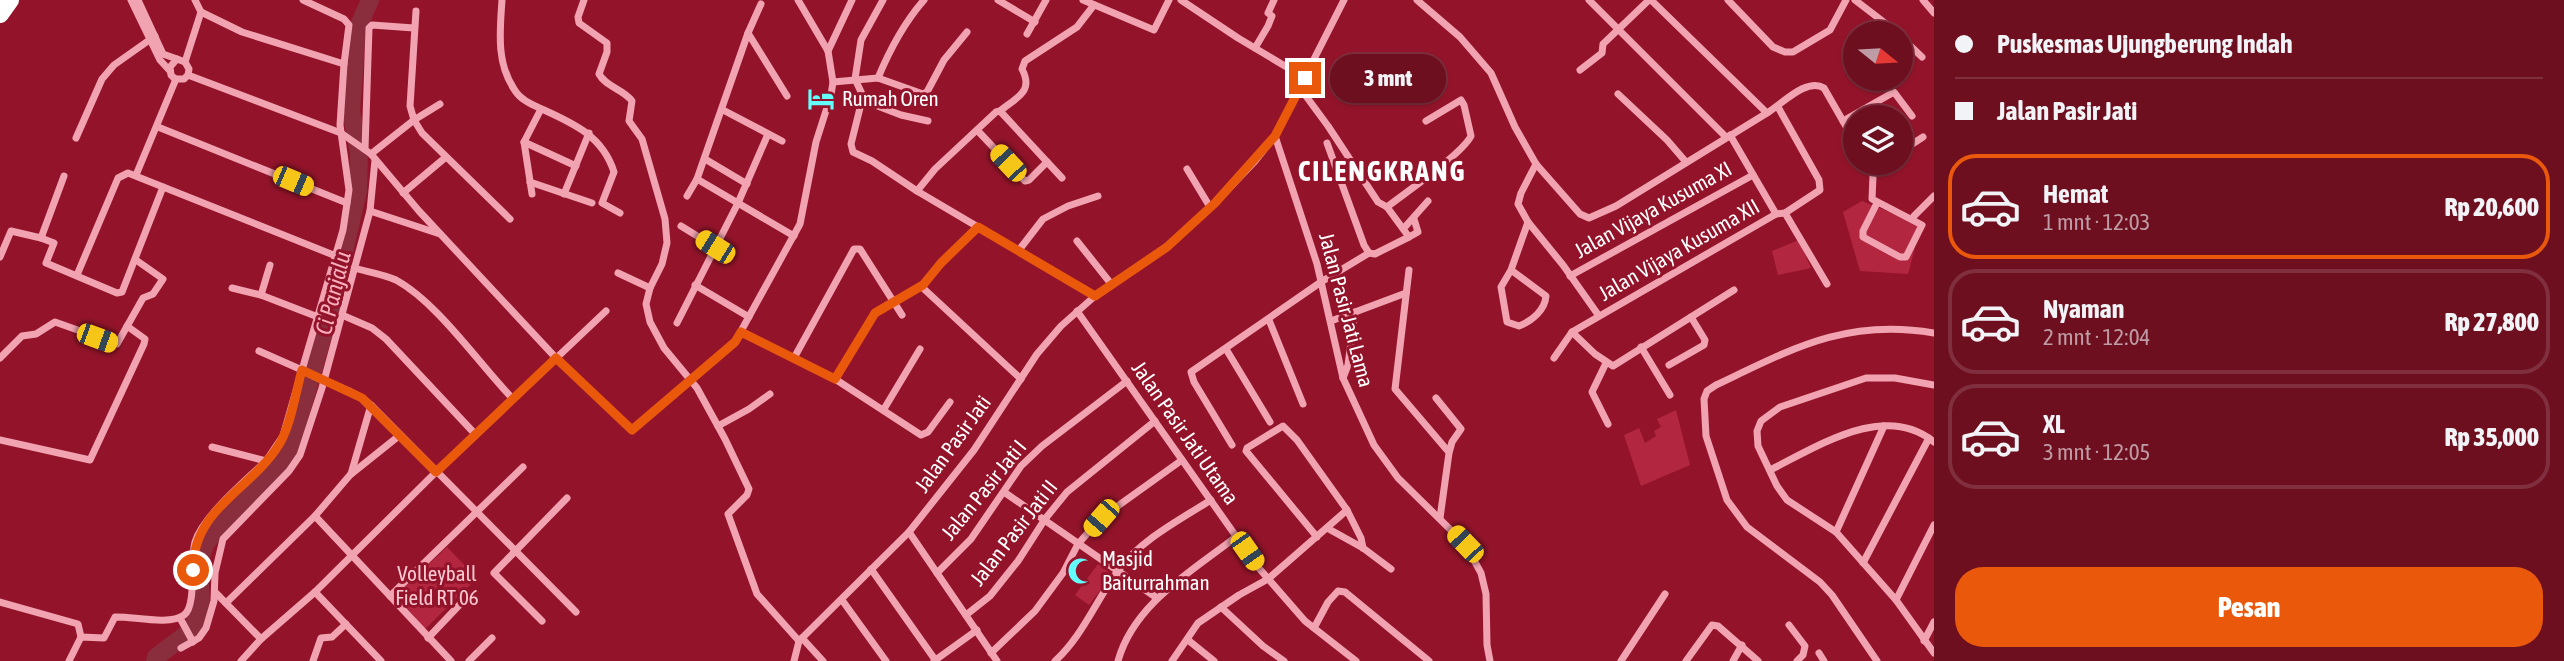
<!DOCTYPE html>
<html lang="id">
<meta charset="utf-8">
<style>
:root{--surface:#6e0f20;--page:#761d2d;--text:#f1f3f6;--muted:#bf9ca5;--line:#802f3e;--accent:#ea580c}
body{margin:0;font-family:"Asap Condensed",sans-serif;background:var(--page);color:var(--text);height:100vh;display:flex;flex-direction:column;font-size:26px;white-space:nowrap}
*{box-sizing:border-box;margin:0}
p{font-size:23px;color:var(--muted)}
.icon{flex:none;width:38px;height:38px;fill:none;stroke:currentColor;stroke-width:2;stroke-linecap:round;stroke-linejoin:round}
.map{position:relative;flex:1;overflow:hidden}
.panel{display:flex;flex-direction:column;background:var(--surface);width:630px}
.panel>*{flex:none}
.guide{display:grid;align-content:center;height:154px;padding:0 21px;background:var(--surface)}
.needle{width:46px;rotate:108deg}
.fabs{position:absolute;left:1843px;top:21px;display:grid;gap:14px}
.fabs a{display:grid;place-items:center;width:70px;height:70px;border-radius:50%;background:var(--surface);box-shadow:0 2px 5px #0004,0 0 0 2px var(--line);font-size:35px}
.end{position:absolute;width:32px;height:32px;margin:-16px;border:9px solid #ea580c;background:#fff;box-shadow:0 0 0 4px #fff}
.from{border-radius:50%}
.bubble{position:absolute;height:49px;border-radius:24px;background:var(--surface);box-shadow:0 2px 5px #0004,0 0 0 2px var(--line);font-size:23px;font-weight:800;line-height:49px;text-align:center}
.car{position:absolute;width:21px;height:42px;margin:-21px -10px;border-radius:9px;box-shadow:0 0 5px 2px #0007;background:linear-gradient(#f5c518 24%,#345 0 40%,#f5c518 0 76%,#345 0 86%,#f5c518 0)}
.guide b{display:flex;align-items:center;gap:24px;height:66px;font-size:26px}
.guide b+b{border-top:2px solid var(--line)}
.guide i{width:18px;height:18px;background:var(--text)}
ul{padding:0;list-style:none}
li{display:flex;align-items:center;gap:21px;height:105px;margin:0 14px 10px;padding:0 7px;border:4px solid var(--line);border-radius:28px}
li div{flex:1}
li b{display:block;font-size:26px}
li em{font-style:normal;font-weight:800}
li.on{border-color:var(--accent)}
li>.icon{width:63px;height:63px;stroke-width:1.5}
.primary-button{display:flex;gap:14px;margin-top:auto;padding:14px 21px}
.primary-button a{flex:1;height:80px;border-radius:28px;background:var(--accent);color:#fff;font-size:28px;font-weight:800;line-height:80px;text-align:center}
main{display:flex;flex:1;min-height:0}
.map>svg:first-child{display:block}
.green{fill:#b22640}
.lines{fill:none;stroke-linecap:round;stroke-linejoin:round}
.river{stroke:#8a2d3d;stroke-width:18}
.street{stroke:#f1a3b1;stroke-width:7}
.highway{stroke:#fff;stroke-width:18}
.route{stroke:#ea580c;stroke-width:9}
.labels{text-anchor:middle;stroke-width:6;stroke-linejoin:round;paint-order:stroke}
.poi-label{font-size:21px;fill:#fff;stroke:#93142a;text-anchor:start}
.street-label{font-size:21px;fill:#fff;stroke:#93142a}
.park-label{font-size:21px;fill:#fccad3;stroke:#93142a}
.water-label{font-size:23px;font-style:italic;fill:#f8afbd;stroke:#93142a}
.district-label{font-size:28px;font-weight:bold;letter-spacing:2px;fill:#fff;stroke:#93142a}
</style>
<main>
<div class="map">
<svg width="1934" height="661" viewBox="0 0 1934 661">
<rect width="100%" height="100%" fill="#93142a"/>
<!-- green -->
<g class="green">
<path d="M1862,201L1921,225L1908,274L1860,271L1843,212Z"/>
<path d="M1799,240L1811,268L1778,275L1772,251Z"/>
<path d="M1676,410L1690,465L1641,486L1624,435L1639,428L1645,443L1656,436L1654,431L1661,427L1657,419Z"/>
<path d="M447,547L477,578L425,629L396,595Z"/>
<path d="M1098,564L1112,575L1089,605L1075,595Z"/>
</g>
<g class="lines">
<!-- river -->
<path class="river" d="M155,661L156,657L192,630L201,604L199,563L205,544L224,521L289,454L332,304L358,191L359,153L351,111L357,30L370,0"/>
<!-- street -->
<g class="street">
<path d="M131,0L160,60L170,71"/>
<path d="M138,0L163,54L177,59"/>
<path d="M502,0C500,30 496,62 514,89C520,100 533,105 544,110C575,124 603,137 614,172L602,203L620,213"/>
<path d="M584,0L578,17L579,23L607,43V52L599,74C606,87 623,89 632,101L629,121L642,139L665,219L667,243L662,264L650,288L646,304L650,322L664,348L697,388L725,439L749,489L747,495L728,514L757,594L799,641"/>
<path d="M883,0L861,40L855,79L862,94V100L851,144L853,152L872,161L917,191L1095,296"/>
<path d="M998,0L1035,22"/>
<path d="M1083,0L1154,30L1169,0"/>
<path d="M1181,0L1238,38L1305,78"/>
<path d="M1417,0L1460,37L1491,73L1515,127L1536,164L1521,193L1518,204L1528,222"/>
<path d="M1589,0L1726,137"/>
<path d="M1728,0L1773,47L1785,52H1793L1830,30L1846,0"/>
<path d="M1855,0L1898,33"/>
<path d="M1923,0L1934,13"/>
<path d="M416,11L410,106L414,120L422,133L510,219"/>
<path d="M201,12L242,32L344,64"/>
<path d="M748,33L761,4"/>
<path d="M1027,34L1046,0"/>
<path d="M1900,36L1922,57"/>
<path d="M1255,48L1268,26L1272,16L1268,13L1274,0"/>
<path d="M828,51L852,0"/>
<path d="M185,62L201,12L195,0"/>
<path d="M1580,70L1602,53L1603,44L1649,0"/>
<path d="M188,75L189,69L185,62L177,59L170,67L171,75L175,79H184L188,75L341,133L371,154L419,211L556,358L632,430L735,342L800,224L816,142L831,95L833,82L828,51L798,0"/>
<path d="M878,78C890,49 903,24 924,0"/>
<path d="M833,82L878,78L923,94L927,92L944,60L967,32"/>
<path d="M1300,88L1328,126L1378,202L1387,207"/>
<path d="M1618,94L1667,140L1686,162"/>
<path d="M862,100L901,115L928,121"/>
<path d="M723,110L782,141"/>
<path d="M1000,111L1062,178"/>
<path d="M1767,113C1782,104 1807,77 1824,88L1855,142"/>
<path d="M1843,121L1894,92L1912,116"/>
<path d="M158,127L347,203"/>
<path d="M978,131L1025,181L1029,180L1047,162"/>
<path d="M1730,135L1776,214"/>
<path d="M1275,136L1317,264L1343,378L1374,445L1398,478L1465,544L1481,573L1486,594L1487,645L1490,661"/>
<path d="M76,138L102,79L114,65L155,36"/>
<path d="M524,142L576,166"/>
<path d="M1327,143L1364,245L1369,253"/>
<path d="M365,149L369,28L372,25L414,28"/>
<path d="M1900,152L1923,137"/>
<path d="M371,154L414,120L440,104"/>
<path d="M705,159L747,184"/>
<path d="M1867,163L1873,176L1872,199L1922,225L1906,257H1900L1863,237V231L1877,203"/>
<path d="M1536,164L1580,214L1589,218L1616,206L1767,113L1651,0"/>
<path d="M1187,169L1210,207"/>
<path d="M1872,172L1885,163"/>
<path d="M136,175L176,79"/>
<path d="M697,179L794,236"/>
<path d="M530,182L592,203"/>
<path d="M917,191L935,169L996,112L1000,111C1017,97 1034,92 1022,69L1025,61L1077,27L1094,5"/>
<path d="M403,193L446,157"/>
<path d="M532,194L524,142L541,109"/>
<path d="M564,194L589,133"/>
<path d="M687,196L697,179L748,33L787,96"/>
<path d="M370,211L440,234"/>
<path d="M1785,213L1827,284"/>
<path d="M1914,216L1934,196"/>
<path d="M681,226L715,247"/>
<path d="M1404,228L1428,201"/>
<path d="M1409,237L1418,232L1414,219"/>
<path d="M41,238L64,176"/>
<path d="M1077,241L1112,285"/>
<path d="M1019,250L1043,219L1068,206L1098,196"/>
<path d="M0,257L11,231L41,238L54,243L46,263L117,293L122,292L163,187"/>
<path d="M354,268C368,272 383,274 396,280C438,303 479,364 513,399"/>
<path d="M1409,270L1395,389L1447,450"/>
<path d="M1511,270L1546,296C1545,310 1532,321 1519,326L1507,322L1501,287L1511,270L1528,222L1563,265L1599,316"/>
<path d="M618,273L650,288"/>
<path d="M77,275L118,178L128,173L336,256"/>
<path d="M1570,276L1753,175"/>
<path d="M695,285L749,317"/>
<path d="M923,285L924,289L1021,379"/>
<path d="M232,288L261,295L318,317"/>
<path d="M1734,290L1613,366L1595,354L1572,332L1776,214L1785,213L1820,190L1819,180L1778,107"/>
<path d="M261,295L270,265"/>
<path d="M1077,311L1257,566L1305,621L1356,661"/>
<path d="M342,315L372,328L386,339L476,435"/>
<path d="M1269,320L1303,404"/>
<path d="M1331,321L1406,293"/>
<path d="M677,323L738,203L768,134"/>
<path d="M741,332L835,379L921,435L928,432L950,402"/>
<path d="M1641,347L1670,395"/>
<path d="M1226,349L1270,422"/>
<path d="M259,351L302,370L343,230L349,190L340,125L344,64L349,25L344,19L303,0"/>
<path d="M0,358L22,336L36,334L55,322L117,344L143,298L153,294L163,279L136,260"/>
<path d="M794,358L854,249H860L902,315"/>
<path d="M1554,358L1572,332"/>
<path d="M1606,363L1592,392L1608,424"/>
<path d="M1669,365L1704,345L1705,340L1691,317"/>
<path d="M1343,378L1348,365L1355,312"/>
<path d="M835,379L875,313L923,285L941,263L978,227"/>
<path d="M1934,385L1895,378H1866L1780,407L1761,421L1757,431L1758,446L1777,486L1787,500L1836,532L1896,600L1934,653"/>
<path d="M1436,398L1461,429L1452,442L1449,453L1440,518"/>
<path d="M884,409L920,349"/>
<path d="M718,426L749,409L770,394"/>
<path d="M0,440L90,460L144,344L145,339L127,326"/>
<path d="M1232,445L1194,382L1191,372L1321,282L1369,253L1375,254L1409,237L1387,207C1405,193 1462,154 1471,136L1464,105L1461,100L1426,121"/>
<path d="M212,447L266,461L283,436L302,370C324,384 351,387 371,405L576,612"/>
<path d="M1770,470C1817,447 1885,401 1934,442"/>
<path d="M351,474L371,405"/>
<path d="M1004,492L1157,598"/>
<path d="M1347,510L1361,538L1363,548"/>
<path d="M315,516L350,475L400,435"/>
<path d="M1327,528L1363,548L1391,569"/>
<path d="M909,532L997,661"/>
<path d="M1836,532L1884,426"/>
<path d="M1863,563L1929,438"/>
<path d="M871,569L936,661"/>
<path d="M937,573L971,539L1021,466L1042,446L1127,381"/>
<path d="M215,592L261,639L315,592L436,472L606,311"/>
<path d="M315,592L381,661"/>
<path d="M390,596L523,467"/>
<path d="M842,600L886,661"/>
<path d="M1896,600L1934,525"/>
<path d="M0,602L78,624L81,637"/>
<path d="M226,603L315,516L451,661"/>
<path d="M1221,607L1263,646L1284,661"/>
<path d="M966,615L990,596L1018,561L1045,519L1067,492L1155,421"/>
<path d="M180,618L193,642"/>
<path d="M542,621L494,573L567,498"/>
<path d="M1789,625L1805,646L1803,655L1797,661"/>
<path d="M1314,628L1328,602L1338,591L1345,592L1429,661"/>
<path d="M428,638L466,598"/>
<path d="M802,638L823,661"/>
<path d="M1188,640L1214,661"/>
<path d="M1924,641L1934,622"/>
<path d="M181,648L199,638L206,628L214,601L215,573L223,539L289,471L300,455L322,388L370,211L375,160"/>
<path d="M991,653L1035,611L1063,573L1078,544L1101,518L1182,460"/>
<path d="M1819,653L1824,661"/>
<path d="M69,661L81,637L104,638L115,617C131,616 170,626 184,615C197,606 190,558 195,542C203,516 246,480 266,461"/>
<path d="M241,661L261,639"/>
<path d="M313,661L321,638L332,637L346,624"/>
<path d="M469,661L492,638"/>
<path d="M794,661L799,641L909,532L974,450L1037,354L1061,326L1095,296L1167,247L1215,203L1255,161L1275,136L1344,0"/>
<path d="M934,661L977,630"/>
<path d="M1055,661C1081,638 1096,601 1117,572C1139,541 1179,520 1211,500"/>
<path d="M1118,661C1134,603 1193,571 1237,536"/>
<path d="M1172,661L1198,623L1239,595L1268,579L1347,510L1297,440L1283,426L1247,448L1246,451L1317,537"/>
<path d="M1621,661L1665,594"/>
<path d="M1686,661L1712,625L1718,626L1758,661"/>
<path d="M1733,661L1742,645"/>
<path d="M1877,661L1832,595L1820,582L1747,527L1727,500L1706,436L1704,399L1707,391L1716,385C1792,349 1846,318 1934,333"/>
</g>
<!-- highway -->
<path class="highway" d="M0,14L10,0"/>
</g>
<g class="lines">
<!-- route -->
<path class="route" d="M193,570C193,507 252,490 280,443C291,424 296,391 302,370L362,398L436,472L556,358L632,430L735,342L741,332L835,379L875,313L923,285L941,263L978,227L1095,296L1167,247L1215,203L1275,136L1305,78"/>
</g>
<!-- icons -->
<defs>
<g id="hotel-bare" transform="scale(2.1)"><path d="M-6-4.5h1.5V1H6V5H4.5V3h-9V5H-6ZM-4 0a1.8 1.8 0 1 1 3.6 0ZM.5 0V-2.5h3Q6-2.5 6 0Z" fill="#63fffc" stroke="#93142a" stroke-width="2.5" paint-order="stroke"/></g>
<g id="mosque-bare" transform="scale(2.1)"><path d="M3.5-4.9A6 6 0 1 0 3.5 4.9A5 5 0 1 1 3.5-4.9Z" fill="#63fffc" stroke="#93142a" stroke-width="2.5" paint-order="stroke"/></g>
</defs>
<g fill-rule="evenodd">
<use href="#hotel-bare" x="821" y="99"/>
<use href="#mosque-bare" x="1081" y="571"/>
</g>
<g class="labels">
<!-- poi labels -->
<g class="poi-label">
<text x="842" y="106">Rumah Oren</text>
<text x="1102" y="566">Masjid<tspan x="1102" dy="24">Baiturrahman</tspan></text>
</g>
<!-- street labels -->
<g class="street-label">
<text transform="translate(1653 210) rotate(-29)" y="7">Jalan Vijaya Kusuma XI</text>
<text transform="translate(1679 250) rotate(-30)" y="7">Jalan Vijaya Kusuma XII</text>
<text transform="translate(1346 310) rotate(75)" y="7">Jalan Pasir Jati Lama</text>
<text transform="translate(1185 433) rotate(55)" y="7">Jalan Pasir Jati Utama</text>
<text transform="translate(953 444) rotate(-54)" y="7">Jalan Pasir Jati</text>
<text transform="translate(984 490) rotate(-51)" y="7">Jalan Pasir Jati I</text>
<text transform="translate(1014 533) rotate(-52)" y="7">Jalan Pasir Jati II</text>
</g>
<!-- park labels -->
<g class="park-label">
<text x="437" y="581">Volleyball<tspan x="437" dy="24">Field RT 06</tspan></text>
</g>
<!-- water labels -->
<g class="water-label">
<text transform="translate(333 293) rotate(-76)" y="8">Ci Panjalu</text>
</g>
<!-- district labels -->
<g class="district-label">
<text x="1382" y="181">CILENGKRANG</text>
</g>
</g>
</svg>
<div class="fabs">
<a><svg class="needle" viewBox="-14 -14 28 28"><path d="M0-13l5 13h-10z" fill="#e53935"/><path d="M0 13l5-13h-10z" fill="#bf9ca5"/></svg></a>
<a><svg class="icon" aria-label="layers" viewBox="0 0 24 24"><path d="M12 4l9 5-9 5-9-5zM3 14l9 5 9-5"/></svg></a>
</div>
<i class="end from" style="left:193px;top:570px"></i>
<i class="end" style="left:1305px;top:78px"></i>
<div class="bubble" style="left:1330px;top:54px;width:116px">3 mnt</div>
<i class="car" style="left:1008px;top:163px;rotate:317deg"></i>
<i class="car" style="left:293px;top:181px;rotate:113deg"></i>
<i class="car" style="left:715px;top:247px;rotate:302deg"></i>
<i class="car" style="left:97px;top:338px;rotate:110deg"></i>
<i class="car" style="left:1101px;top:518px;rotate:221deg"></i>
<i class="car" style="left:1465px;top:544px;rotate:316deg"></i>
<i class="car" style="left:1247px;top:551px;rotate:145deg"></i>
</div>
<section class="panel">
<div class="guide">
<b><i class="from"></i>Puskesmas Ujungberung Indah</b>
<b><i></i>Jalan Pasir Jati</b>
</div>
<ul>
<li class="on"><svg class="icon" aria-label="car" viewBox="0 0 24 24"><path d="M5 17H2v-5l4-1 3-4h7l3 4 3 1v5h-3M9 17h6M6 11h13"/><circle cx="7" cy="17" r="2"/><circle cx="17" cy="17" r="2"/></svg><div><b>Hemat</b><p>1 mnt · 12:03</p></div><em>Rp 20,600</em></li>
<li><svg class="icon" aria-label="car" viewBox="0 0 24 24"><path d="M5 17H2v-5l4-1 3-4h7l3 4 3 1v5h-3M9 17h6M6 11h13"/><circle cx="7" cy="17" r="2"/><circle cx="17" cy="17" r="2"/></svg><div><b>Nyaman</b><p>2 mnt · 12:04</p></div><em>Rp 27,800</em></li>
<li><svg class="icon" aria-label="car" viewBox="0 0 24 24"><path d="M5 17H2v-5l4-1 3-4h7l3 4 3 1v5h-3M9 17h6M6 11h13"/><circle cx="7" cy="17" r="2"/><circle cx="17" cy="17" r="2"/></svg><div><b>XL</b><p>3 mnt · 12:05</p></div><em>Rp 35,000</em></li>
</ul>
<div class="primary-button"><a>Pesan</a></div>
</section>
</main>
